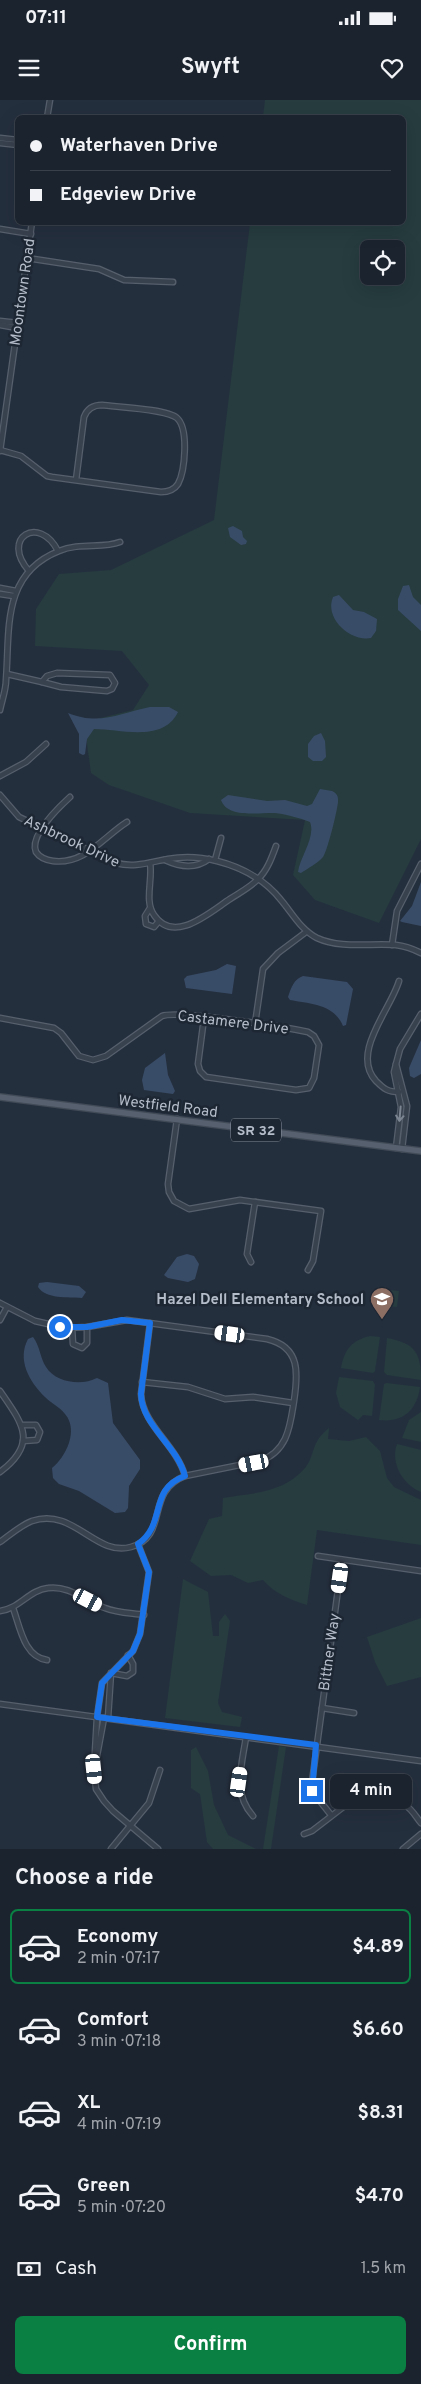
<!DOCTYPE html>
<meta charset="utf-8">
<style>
:root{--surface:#1b232e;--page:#282f3a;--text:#f1f3f6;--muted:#a0a4aa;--line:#39404a;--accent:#0b8043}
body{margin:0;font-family:Overpass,sans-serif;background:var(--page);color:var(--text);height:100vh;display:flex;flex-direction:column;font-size:19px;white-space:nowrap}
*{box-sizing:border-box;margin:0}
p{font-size:16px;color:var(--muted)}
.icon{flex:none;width:28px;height:28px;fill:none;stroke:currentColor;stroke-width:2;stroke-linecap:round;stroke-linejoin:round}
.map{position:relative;height:1749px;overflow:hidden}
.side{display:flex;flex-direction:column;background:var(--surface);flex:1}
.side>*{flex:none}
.banner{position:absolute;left:15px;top:15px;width:391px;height:110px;border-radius:8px;box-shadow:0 5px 20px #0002,0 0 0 1px var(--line);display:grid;align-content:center;height:110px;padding:0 15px;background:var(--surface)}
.controls{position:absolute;left:360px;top:140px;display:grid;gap:10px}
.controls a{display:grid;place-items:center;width:45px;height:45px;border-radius:8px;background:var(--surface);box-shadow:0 5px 20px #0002,0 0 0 1px var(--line);font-size:25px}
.end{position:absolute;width:22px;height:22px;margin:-11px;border:6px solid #1a73e8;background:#fff;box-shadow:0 0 0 2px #fff}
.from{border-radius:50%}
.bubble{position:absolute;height:35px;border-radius:8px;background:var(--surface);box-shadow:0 5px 20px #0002,0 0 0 1px var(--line);font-size:16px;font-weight:700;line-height:35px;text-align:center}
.car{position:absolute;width:15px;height:30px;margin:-15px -8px;border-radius:6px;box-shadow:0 0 4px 1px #0007;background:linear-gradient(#fff 24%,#345 0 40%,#fff 0 76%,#345 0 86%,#fff 0)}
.banner b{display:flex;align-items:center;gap:18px;height:48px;font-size:19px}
.banner b+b{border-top:1px solid var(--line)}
.banner i{width:12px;height:12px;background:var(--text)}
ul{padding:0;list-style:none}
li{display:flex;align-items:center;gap:15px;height:75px;margin:0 10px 8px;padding:0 5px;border:2px solid transparent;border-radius:8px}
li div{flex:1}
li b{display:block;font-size:19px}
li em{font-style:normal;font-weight:700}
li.current{border-color:var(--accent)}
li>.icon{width:45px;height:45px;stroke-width:1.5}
h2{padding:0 15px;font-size:22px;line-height:60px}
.pay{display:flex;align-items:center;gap:12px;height:55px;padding:0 15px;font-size:19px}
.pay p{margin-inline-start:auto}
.primary-button{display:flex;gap:10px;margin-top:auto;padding:10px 15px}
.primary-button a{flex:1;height:58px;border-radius:8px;background:var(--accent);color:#fff;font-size:20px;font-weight:700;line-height:58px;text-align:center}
.status{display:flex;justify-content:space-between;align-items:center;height:35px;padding:0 25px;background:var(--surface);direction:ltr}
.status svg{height:14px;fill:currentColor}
header{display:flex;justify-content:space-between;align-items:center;height:65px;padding:0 15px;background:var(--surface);font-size:22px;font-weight:700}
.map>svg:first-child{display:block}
.green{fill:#263c3f;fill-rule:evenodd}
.water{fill:#394c67}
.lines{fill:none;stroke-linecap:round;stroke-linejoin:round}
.minor-casing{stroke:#565f6c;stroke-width:7}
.major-casing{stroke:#414a57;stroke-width:8}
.minor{stroke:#38414e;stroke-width:4.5}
.major{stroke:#56606e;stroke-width:5.5}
.oneway{stroke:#7c8592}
.route{stroke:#1a73e8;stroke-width:6}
.labels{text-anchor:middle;stroke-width:5;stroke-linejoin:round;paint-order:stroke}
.shield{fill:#1d2633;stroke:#878f9c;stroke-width:1}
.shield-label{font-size:14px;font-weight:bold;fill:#b4bcc9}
.street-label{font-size:15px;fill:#b4bcc9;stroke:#1d2633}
.poi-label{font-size:15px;font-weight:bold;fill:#b4bcc9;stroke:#1d2633;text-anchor:end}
</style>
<div class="status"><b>07:11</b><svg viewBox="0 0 49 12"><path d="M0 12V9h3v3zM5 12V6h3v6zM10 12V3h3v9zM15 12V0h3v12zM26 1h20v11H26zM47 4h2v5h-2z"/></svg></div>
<header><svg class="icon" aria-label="menu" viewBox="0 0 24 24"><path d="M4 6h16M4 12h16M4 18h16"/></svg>Swyft<svg class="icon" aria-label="heart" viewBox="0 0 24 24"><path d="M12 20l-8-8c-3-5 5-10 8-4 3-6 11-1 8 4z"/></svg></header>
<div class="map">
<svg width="421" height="1749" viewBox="0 0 421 1749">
<rect width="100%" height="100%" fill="#242f3e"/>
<!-- green -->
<g class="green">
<path d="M265,0H421V739L379,823L315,800L293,775L305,720L190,713L109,685L91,673L84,622L133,610L149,585L122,551L35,546L36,509L59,474L111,470L214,420L250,123L404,122V18L263,17ZM369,149H396V176H369Z"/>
<path d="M382,1189L399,1191L397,1207L380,1205Z"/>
<path d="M370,1236L380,1237L375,1271L373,1273L341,1268C344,1250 352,1240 370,1236Z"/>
<path d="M387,1238C415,1243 421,1253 421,1280L387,1275L384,1272Z"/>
<path d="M339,1277L373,1281L375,1285L372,1316L363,1315L358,1320L340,1307L336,1293Z"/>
<path d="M387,1283L420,1287C417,1309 404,1323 379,1320L384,1284Z"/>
<path d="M421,1312V1342L402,1338L409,1320Z"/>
<path d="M329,1328L328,1339L349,1341L366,1337L380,1351L387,1378L394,1387L421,1400V1445L317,1430L307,1505C290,1500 274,1493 263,1480L248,1483L231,1475L211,1476L190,1461L209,1419L222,1416L223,1398C252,1393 284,1393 305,1368C316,1354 310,1343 329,1328Z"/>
<path d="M397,1344L421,1350V1392C403,1385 390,1363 397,1344Z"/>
<path d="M183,1479L208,1492L213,1536H219V1522L225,1514L230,1521L218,1603L222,1612L242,1617L240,1627L165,1618Z"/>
<path d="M421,1518V1577L387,1586L375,1562L367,1537Z"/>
<path d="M279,1646L286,1647L271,1749H263Z"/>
<path d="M196,1647L208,1671L214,1705L228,1735L256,1749H213L207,1742L200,1694L191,1688V1650Z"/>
</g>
<!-- water -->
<g class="water">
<path d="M233,426L242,431L243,437L247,441L246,444L241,445L230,437L228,428Z"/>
<path d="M409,485L413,497L421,505V531L398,510V499L403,486Z"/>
<path d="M339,495L353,510L364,512L377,519L376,531L371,538C350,542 324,518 333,497Z"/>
<path d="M150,607H169L178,612C163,643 121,629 94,629L87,639L85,654L83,655L79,653V634L68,613C100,626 120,613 150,607Z"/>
<path d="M321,633L325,641L326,657L322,661H313L308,657V644L314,636Z"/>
<path d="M320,689L332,691C336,693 338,695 338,700C339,705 327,753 323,757C317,764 308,768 301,773L298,772C300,757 316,737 310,722C300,718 285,714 275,713C259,712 228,719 221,700L228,695L267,701L285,700L307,706L312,704Z"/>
<path d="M421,782V826L402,822L400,821L412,806Z"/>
<path d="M227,864L236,866L232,894L186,888L184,879L187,876L216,870Z"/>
<path d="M303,876L347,882L353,889L346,925L343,926C334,904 311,904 290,900L288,897C291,888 294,879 303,876Z"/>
<path d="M421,940V974L414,978L410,976L409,968Z"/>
<path d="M165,953L168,975L175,991L173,994L144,990L142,980L145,968Z"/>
<path d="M187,1154L194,1156L199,1164L195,1179L188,1182L168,1178L164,1175L177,1157Z"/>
<path d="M47,1182L79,1186L86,1192L82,1198C68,1197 46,1199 38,1187L39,1183Z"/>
<path d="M33,1237C40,1246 40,1258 46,1267C56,1283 82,1286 97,1278L108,1283L113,1323L140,1360V1369L129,1386L128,1408L125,1412L115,1413L79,1391L59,1384L53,1378L52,1368C66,1357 79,1330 65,1314C60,1307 51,1303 45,1297C29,1281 17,1260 28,1239Z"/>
</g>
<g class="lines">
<!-- minor casing -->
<g class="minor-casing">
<g id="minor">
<path d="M47,18L50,0"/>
<path d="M0,38L18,40"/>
<path d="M0,43L18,45"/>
<path d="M0,129L31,134"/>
<path d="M27,158L99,169L124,180L173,182"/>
<path d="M0,221L18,223"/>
<path d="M0,225L17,228"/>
<path d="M0,350L21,356L47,376L52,377L161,392C168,392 174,390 178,384C185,371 189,329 177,318C167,309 117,307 102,305C93,305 87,309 84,317L76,380"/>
<path d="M0,351L32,122"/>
<path d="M29,471C0,438 39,414 58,451"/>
<path d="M0,488L16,491"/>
<path d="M0,494L14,496"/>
<path d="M57,573L110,575L115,583L112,589L107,591L61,587L42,582L47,576Z"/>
<path d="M7,574L42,582"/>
<path d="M0,610C2,600 6,590 6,580C10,530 1,474 59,451C80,442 102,449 120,442"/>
<path d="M0,676L26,662L46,644"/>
<path d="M0,695L19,717L116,763C135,768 150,762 168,759C184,756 201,757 217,761C241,767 265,780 281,800C292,813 301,830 317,838C341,849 370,843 396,845C405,846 413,849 421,853"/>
<path d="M70,697C58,708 29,736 36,752C40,758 46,760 53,761C85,765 103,737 127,722"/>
<path d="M165,760C180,767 196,769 209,759"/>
<path d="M215,760L221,738"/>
<path d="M150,763C153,779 144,801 154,815C174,845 210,812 230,799C239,793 251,787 258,779C267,771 272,757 276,746"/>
<path d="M150,808L145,816L146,824L154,827L159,821"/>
<path d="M392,845L397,811L421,764"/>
<path d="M0,918L54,928L61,933L79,956L93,960L106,956L162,916C177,910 285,927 308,932L314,936L319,945L314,978L309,988L296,990L206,977L200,971L198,964L204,918"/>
<path d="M255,924L263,869L278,853L306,832"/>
<path d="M396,964L400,949L421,914"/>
<path d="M399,992C388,992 384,989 376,981C350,953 391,909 399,881"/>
<path d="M177,1019L168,1084L169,1092L174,1101L189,1109L240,1100L321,1111L313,1161L308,1170"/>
<path d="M396,1048L401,1007L394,972L396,964L407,1006L402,1049"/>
<path d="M251,1162L247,1154L255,1102"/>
<path d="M0,1203L35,1221L66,1228L87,1227L127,1220L267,1239C301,1247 298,1274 294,1301C290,1326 288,1351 260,1361L185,1376C144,1392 170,1436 131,1447C95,1457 74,1407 32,1421C21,1425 10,1435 0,1442"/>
<path d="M0,1220L7,1207"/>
<path d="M150,1223L141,1294C142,1324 177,1346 185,1376"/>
<path d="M72,1228L73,1244L82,1248L87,1243V1227"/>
<path d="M142,1282L188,1287L225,1299L253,1297L293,1303"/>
<path d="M0,1291C22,1323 39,1343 0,1372"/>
<path d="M22,1325H36L40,1332L37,1340L23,1341"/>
<path d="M138,1444L149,1472L140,1534L133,1551L102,1583L97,1617L94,1669L96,1689L104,1701L113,1711L158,1749"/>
<path d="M318,1456L421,1471"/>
<path d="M13,1508C20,1527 24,1557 47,1560"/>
<path d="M0,1511C19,1509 29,1490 48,1488C70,1485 86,1502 105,1508C117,1513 131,1513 144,1515"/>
<path d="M111,1573L127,1576L133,1572V1564L128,1555"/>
<path d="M0,1604L421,1661"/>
<path d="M322,1608L354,1613"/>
<path d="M108,1618L111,1573"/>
<path d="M246,1637C242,1665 232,1693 253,1716"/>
<path d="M96,1661L104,1618"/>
<path d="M331,1715L312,1691V1682L342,1460"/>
<path d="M304,1734L312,1731L355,1698C368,1694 394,1696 405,1705C412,1709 416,1717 421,1723"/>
<path d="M111,1749L149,1703L160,1670"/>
<path d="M403,1749L421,1734"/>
</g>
</g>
<!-- major casing -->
<g class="major-casing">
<path id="major" d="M0,997L421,1051"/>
</g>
<!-- minor -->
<use href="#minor" class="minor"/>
<!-- major -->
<use href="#major" class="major"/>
</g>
<!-- one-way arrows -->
<defs><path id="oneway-shaft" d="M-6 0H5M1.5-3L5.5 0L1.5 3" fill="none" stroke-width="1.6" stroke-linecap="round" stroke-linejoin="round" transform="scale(1.25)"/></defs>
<use class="oneway" href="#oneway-shaft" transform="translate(400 1014) rotate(95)"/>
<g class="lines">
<!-- route -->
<path class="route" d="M60,1227H87L122,1220L150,1223L141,1294C142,1326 177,1345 185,1376C148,1389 167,1424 138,1444L149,1472L140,1534L133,1551L102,1583L97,1617L316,1645L312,1691"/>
</g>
<!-- icons -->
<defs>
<g id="school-pin" transform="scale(1.25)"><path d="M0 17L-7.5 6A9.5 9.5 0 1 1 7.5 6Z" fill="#8d6e63" stroke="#1d2633"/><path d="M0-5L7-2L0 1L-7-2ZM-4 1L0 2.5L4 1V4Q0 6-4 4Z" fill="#fff"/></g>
</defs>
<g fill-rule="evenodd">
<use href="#school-pin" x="382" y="1199"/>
</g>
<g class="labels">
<!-- shield labels -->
<rect class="shield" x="231" y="1018.5" width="50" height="23" rx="4"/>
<g class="shield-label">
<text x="256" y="1035">SR 32</text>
</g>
<!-- street labels -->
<g class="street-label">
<text transform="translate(22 192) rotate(-82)" y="5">Moontown Road</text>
<text transform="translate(72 741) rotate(25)" y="5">Ashbrook Drive</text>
<text transform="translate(233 922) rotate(7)" y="5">Castamere Drive</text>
<text transform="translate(168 1006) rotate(7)" y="5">Westfield Road</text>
<text transform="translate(329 1552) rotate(-82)" y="5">Bittner Way</text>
</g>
<!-- poi labels -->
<g class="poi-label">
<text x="364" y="1204">Hazel Dell Elementary School</text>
</g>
</g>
</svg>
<div class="controls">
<a><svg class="icon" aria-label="locate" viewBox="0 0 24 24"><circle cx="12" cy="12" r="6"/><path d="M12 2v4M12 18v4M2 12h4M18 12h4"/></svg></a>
</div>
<i class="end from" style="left:60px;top:1227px"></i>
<i class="end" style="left:312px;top:1691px"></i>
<div class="bubble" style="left:330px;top:1674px;width:82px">4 min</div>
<i class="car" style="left:230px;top:1234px;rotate:278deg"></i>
<i class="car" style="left:254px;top:1363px;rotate:259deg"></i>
<i class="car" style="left:340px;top:1478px;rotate:188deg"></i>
<i class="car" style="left:88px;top:1500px;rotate:117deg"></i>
<i class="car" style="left:94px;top:1669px;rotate:174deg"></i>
<i class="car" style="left:239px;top:1682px;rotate:8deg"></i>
<div class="banner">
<b><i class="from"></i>Waterhaven Drive</b>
<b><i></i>Edgeview Drive</b>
</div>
</div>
<section class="side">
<h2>Choose a ride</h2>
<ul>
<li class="current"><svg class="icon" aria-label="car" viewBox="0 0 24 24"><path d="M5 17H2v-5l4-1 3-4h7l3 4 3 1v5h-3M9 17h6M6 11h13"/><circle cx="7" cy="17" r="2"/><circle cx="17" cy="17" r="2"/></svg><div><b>Economy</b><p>2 min · 07:17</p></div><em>$4.89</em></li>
<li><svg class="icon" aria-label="car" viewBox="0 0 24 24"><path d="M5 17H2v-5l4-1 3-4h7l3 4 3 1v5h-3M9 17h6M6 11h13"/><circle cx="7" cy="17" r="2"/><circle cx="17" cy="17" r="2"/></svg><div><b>Comfort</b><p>3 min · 07:18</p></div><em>$6.60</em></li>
<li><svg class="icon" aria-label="car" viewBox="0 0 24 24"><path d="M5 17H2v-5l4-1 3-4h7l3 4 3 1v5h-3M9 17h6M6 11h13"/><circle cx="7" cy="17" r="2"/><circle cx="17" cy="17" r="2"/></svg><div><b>XL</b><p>4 min · 07:19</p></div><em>$8.31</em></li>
<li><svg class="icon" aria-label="car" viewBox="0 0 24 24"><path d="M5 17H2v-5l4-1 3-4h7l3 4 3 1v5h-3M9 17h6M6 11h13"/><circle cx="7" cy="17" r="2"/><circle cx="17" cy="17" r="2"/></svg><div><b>Green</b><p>5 min · 07:20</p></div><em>$4.70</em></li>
</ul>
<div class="pay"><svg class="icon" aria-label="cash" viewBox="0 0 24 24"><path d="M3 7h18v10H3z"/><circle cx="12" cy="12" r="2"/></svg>Cash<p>1.5 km</p></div>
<div class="primary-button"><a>Confirm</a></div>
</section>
